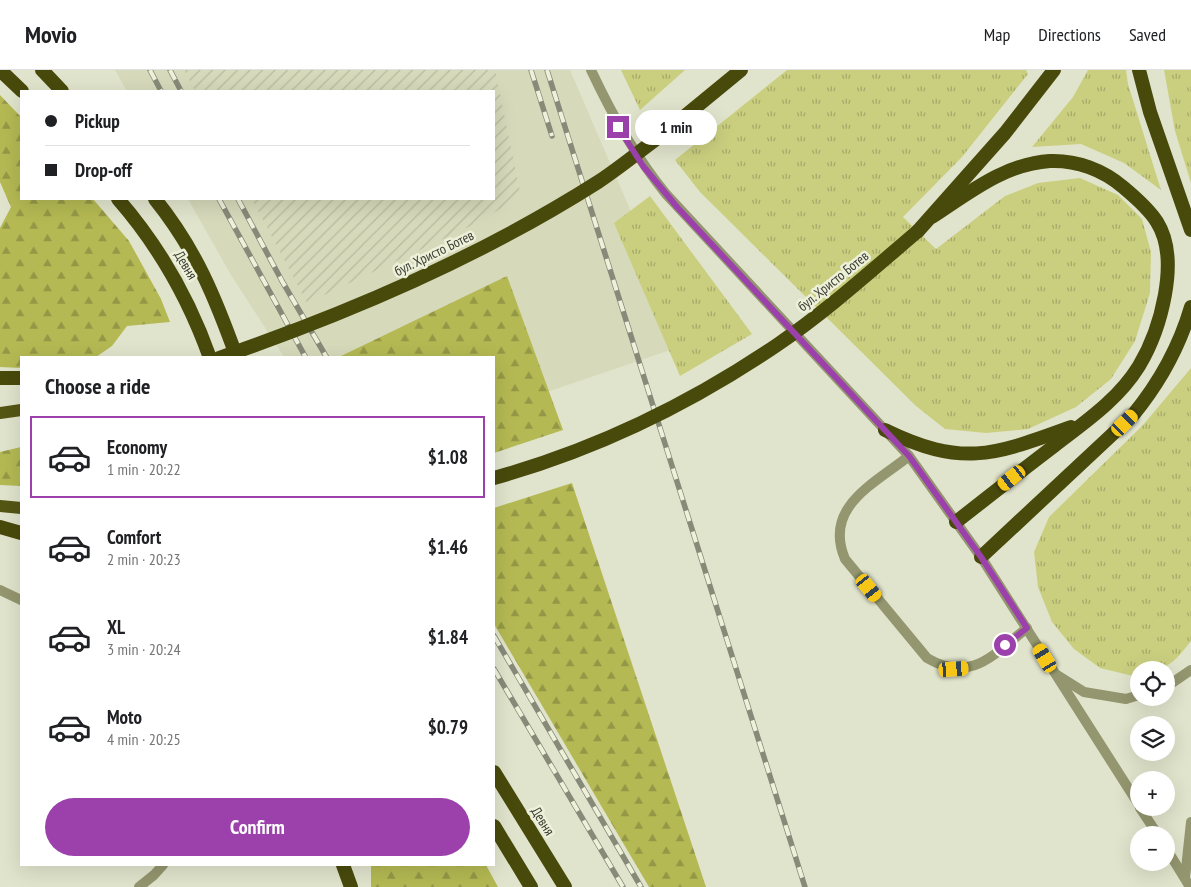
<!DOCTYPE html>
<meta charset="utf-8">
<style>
:root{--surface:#fff;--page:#f2f2f2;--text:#202124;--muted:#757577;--line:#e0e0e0;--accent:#9c41ac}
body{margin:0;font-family:"PT Sans Narrow",sans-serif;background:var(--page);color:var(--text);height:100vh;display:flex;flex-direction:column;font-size:19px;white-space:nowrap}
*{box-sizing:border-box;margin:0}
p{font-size:16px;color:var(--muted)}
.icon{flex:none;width:28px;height:28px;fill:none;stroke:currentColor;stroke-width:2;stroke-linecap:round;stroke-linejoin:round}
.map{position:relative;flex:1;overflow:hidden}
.panel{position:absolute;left:20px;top:286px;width:475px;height:510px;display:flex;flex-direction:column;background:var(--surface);border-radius:0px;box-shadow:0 5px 20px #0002}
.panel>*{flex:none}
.hud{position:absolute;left:20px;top:20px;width:475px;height:110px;border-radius:0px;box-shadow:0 5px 20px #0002;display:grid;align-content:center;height:110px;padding:0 25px;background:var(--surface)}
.controls{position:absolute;left:1130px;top:591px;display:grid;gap:10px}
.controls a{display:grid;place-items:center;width:45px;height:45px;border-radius:50%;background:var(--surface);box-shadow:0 5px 20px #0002;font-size:25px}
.end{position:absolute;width:22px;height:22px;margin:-11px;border:6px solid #9c41ac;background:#fff;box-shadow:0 0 0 2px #fff}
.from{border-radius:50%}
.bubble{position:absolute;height:35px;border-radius:18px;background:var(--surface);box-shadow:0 5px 20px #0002;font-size:16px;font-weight:800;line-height:35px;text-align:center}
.car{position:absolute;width:15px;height:30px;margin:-15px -8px;border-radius:6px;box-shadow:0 0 4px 1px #0007;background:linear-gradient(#f5c518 24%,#345 0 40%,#f5c518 0 76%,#345 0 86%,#f5c518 0)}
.hud b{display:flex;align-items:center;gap:18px;height:48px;font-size:19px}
.hud b+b{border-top:1px solid var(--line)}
.hud i{width:12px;height:12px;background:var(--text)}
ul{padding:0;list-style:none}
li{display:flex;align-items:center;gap:15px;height:82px;margin:0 10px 8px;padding:0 15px;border:2px solid transparent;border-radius:0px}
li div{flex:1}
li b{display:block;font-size:19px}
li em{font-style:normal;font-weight:800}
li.on{border-color:var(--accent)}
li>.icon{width:45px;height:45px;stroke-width:1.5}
h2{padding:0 25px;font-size:22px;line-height:60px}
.button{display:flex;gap:10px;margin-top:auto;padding:10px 25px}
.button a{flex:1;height:58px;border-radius:30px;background:var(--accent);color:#fff;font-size:20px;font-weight:800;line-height:58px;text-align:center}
header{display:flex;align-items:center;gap:30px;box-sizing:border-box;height:70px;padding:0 25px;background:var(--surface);border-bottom:1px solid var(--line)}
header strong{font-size:24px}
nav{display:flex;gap:28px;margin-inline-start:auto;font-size:18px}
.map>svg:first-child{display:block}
.built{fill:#d6d9ba}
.industrial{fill:url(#industrial-furrows)}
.grass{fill:url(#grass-tufts)}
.forest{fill:url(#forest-firs)}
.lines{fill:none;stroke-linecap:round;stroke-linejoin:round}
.service{stroke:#93966e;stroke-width:10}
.minor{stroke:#93966e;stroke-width:10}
.primary{stroke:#545614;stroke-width:12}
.trunk{stroke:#484a0c;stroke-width:14}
.rail-casing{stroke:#878979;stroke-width:5.5}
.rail{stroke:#eef1d9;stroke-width:4;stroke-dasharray:11;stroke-linecap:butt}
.trunk-bridge{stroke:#484a0c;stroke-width:14}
.route{stroke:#9c41ac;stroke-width:6}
.labels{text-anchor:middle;stroke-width:5;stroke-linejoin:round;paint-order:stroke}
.street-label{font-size:14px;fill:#3c3d34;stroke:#eef1d9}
</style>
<header>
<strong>Movio</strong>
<nav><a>Map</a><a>Directions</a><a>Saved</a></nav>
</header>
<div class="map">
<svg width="1191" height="817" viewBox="0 0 1191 817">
<defs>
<pattern id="industrial-furrows" width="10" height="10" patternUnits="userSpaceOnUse" patternTransform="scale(1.25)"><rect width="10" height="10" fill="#d6d9ba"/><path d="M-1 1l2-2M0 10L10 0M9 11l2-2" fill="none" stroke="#b9bba0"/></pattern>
<pattern id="grass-tufts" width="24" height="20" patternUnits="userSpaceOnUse" patternTransform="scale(1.25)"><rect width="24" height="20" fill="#cacf7f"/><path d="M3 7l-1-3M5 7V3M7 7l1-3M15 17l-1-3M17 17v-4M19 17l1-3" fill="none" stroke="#a5a969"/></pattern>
<pattern id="forest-firs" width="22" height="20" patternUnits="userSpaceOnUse" patternTransform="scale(1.25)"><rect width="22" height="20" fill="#b4b953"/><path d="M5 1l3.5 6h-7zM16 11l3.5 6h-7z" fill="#949846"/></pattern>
</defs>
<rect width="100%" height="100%" fill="#e1e4cc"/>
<!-- built -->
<path class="built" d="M115,0H570L688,274L494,340V288L284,287L231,205L188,129H494V21H127Z"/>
<!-- industrial -->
<path class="industrial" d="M184,0H495L521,126L477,153L307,233L252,129H494V21H195Z"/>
<!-- grass -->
<g class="grass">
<path d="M621,0H685L640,40Z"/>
<path d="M787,0H1026L1028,4L962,87L903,147L936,179L1005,126L1038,113L1080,108L1118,125L1142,149L1151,182L1150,223L1135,271L1111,309L1076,337L1028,359L986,363L945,359L916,336L700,122L675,90Z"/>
<path d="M1088,0H1126L1128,14L1161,120L1124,93L1081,74L1032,77L1073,27Z"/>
<path d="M1164,0H1191V113L1175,61Z"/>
<path d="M650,126L752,264L680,306L614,153Z"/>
<path d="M1191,298V571C1173,594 1168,600 1139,600V605L1133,606L1100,598L1074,579L1052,552L1038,517L1034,482L1049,447L1143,355Z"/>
</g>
<!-- forest -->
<g class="forest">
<path d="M0,25L21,47V129H93L129,171L161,229L170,252L127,256L112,276L96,287L21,288V298L0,297V158L11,137L0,112Z"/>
<path d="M507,206L563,360L494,383V288L339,287Z"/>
<path d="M21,377V416L0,415V382Z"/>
<path d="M572,413L706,817H649L494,554V438Z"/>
<path d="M371,795H486L498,817H371Z"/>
</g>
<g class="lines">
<!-- service -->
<g class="service">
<path d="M591,0C612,45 635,86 666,124L909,386L981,487L1139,735"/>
<path d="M909,386C874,414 823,437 845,489L927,588C971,614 994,584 1027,558"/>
<path d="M1057,605L1084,622L1126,629L1139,625"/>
<path d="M1166,617L1191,600"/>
<path d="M1140,738L1158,765"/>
<path d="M1166,778L1190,817"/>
<path d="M1185,808L1191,752"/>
</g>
<!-- minor -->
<g class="minor">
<path d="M0,520L21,530"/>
<path d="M139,817L154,805L163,795"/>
</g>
<!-- primary -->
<g class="primary">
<path d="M0,343L21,340"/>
<path d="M0,436L21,438"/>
</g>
<!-- trunk -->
<g class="trunk">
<path d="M0,0L22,21"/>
<path d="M42,0L62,21"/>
<path d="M1139,0L1150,42L1191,160"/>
<path d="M668,60L741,0"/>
<path d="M118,129C159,176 189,229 210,288"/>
<path d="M155,129C196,180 215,227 237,288"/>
<path d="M932,147C969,123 1004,94 1050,91C1077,90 1103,100 1123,117C1135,127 1149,139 1157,152C1181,190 1160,261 1139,296C1118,330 1085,352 1054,376C1021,401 988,427 956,452"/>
<path d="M918,161L1005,63L1054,0"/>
<path d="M0,308H21"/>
<path d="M885,360C963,398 994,385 1071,357"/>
<path d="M0,457L21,463"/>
<path d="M981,487L1133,345C1160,312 1179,278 1191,237"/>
<path d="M494,702L565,817"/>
<path d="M494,756L531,817"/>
<path d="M343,795L351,817"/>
</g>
<!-- rail casing -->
<g class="rail-casing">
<g id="rail">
<path d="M150,0L161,21"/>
<path d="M170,0L181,21"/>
<path d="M531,0L552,66"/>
<path d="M547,0L805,817"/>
<path d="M219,129L306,288"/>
<path d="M238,129L282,211L327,288"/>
<path d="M494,566L641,817"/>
<path d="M494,599L623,817"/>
</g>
</g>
<!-- rail -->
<use href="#rail" class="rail"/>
<!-- trunk-bridge -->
<g class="trunk-bridge">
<path d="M219,288C351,242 480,187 598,112C622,96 645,77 668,60"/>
<path d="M494,408C595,380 690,334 777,275C827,241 872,200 918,161"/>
</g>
</g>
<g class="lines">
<!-- route -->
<path class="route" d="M618,57L643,96L677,137L909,386L981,487L1027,558L1005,575"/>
</g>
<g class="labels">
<!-- street labels -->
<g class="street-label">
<text transform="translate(434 183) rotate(-26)" y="5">бул. Христо Ботев</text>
<text transform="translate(186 195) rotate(59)" y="5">Девня</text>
<text transform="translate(833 211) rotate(-39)" y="5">бул. Христо Ботев</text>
<text transform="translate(543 751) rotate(58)" y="5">Девня</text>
</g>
</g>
</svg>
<div class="controls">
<a><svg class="icon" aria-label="locate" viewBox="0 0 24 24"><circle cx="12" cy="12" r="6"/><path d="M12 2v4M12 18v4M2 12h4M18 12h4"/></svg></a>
<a><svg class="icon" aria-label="layers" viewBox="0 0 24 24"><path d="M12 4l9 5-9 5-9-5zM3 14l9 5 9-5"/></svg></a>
<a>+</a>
<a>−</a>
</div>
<i class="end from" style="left:1005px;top:575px"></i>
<i class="end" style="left:618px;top:57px"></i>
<div class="bubble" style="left:635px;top:40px;width:82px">1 min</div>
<i class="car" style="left:1125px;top:353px;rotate:45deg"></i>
<i class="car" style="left:1012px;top:408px;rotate:232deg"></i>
<i class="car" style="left:869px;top:518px;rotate:141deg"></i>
<i class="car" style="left:1045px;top:588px;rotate:329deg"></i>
<i class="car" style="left:954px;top:599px;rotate:86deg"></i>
<div class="hud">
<b><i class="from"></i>Pickup</b>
<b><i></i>Drop-off</b>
</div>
<section class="panel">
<h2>Choose a ride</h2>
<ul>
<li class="on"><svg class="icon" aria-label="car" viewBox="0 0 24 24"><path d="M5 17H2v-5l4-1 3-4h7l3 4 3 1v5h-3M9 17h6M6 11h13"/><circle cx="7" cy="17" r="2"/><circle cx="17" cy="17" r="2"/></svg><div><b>Economy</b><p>1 min · 20:22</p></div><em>$1.08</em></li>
<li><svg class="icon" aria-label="car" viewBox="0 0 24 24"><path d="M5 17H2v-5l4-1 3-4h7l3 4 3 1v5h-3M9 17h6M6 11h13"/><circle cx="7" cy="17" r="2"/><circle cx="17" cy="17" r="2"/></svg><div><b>Comfort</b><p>2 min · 20:23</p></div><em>$1.46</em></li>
<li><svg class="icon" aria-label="car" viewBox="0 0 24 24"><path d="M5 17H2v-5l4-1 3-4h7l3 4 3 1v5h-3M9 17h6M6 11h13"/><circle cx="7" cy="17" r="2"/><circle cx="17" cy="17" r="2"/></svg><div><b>XL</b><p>3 min · 20:24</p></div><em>$1.84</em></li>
<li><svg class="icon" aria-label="car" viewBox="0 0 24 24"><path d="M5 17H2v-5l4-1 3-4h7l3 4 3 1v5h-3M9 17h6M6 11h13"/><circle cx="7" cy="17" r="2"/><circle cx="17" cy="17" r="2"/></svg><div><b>Moto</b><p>4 min · 20:25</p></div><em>$0.79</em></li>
</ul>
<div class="button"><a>Confirm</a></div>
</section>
</div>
